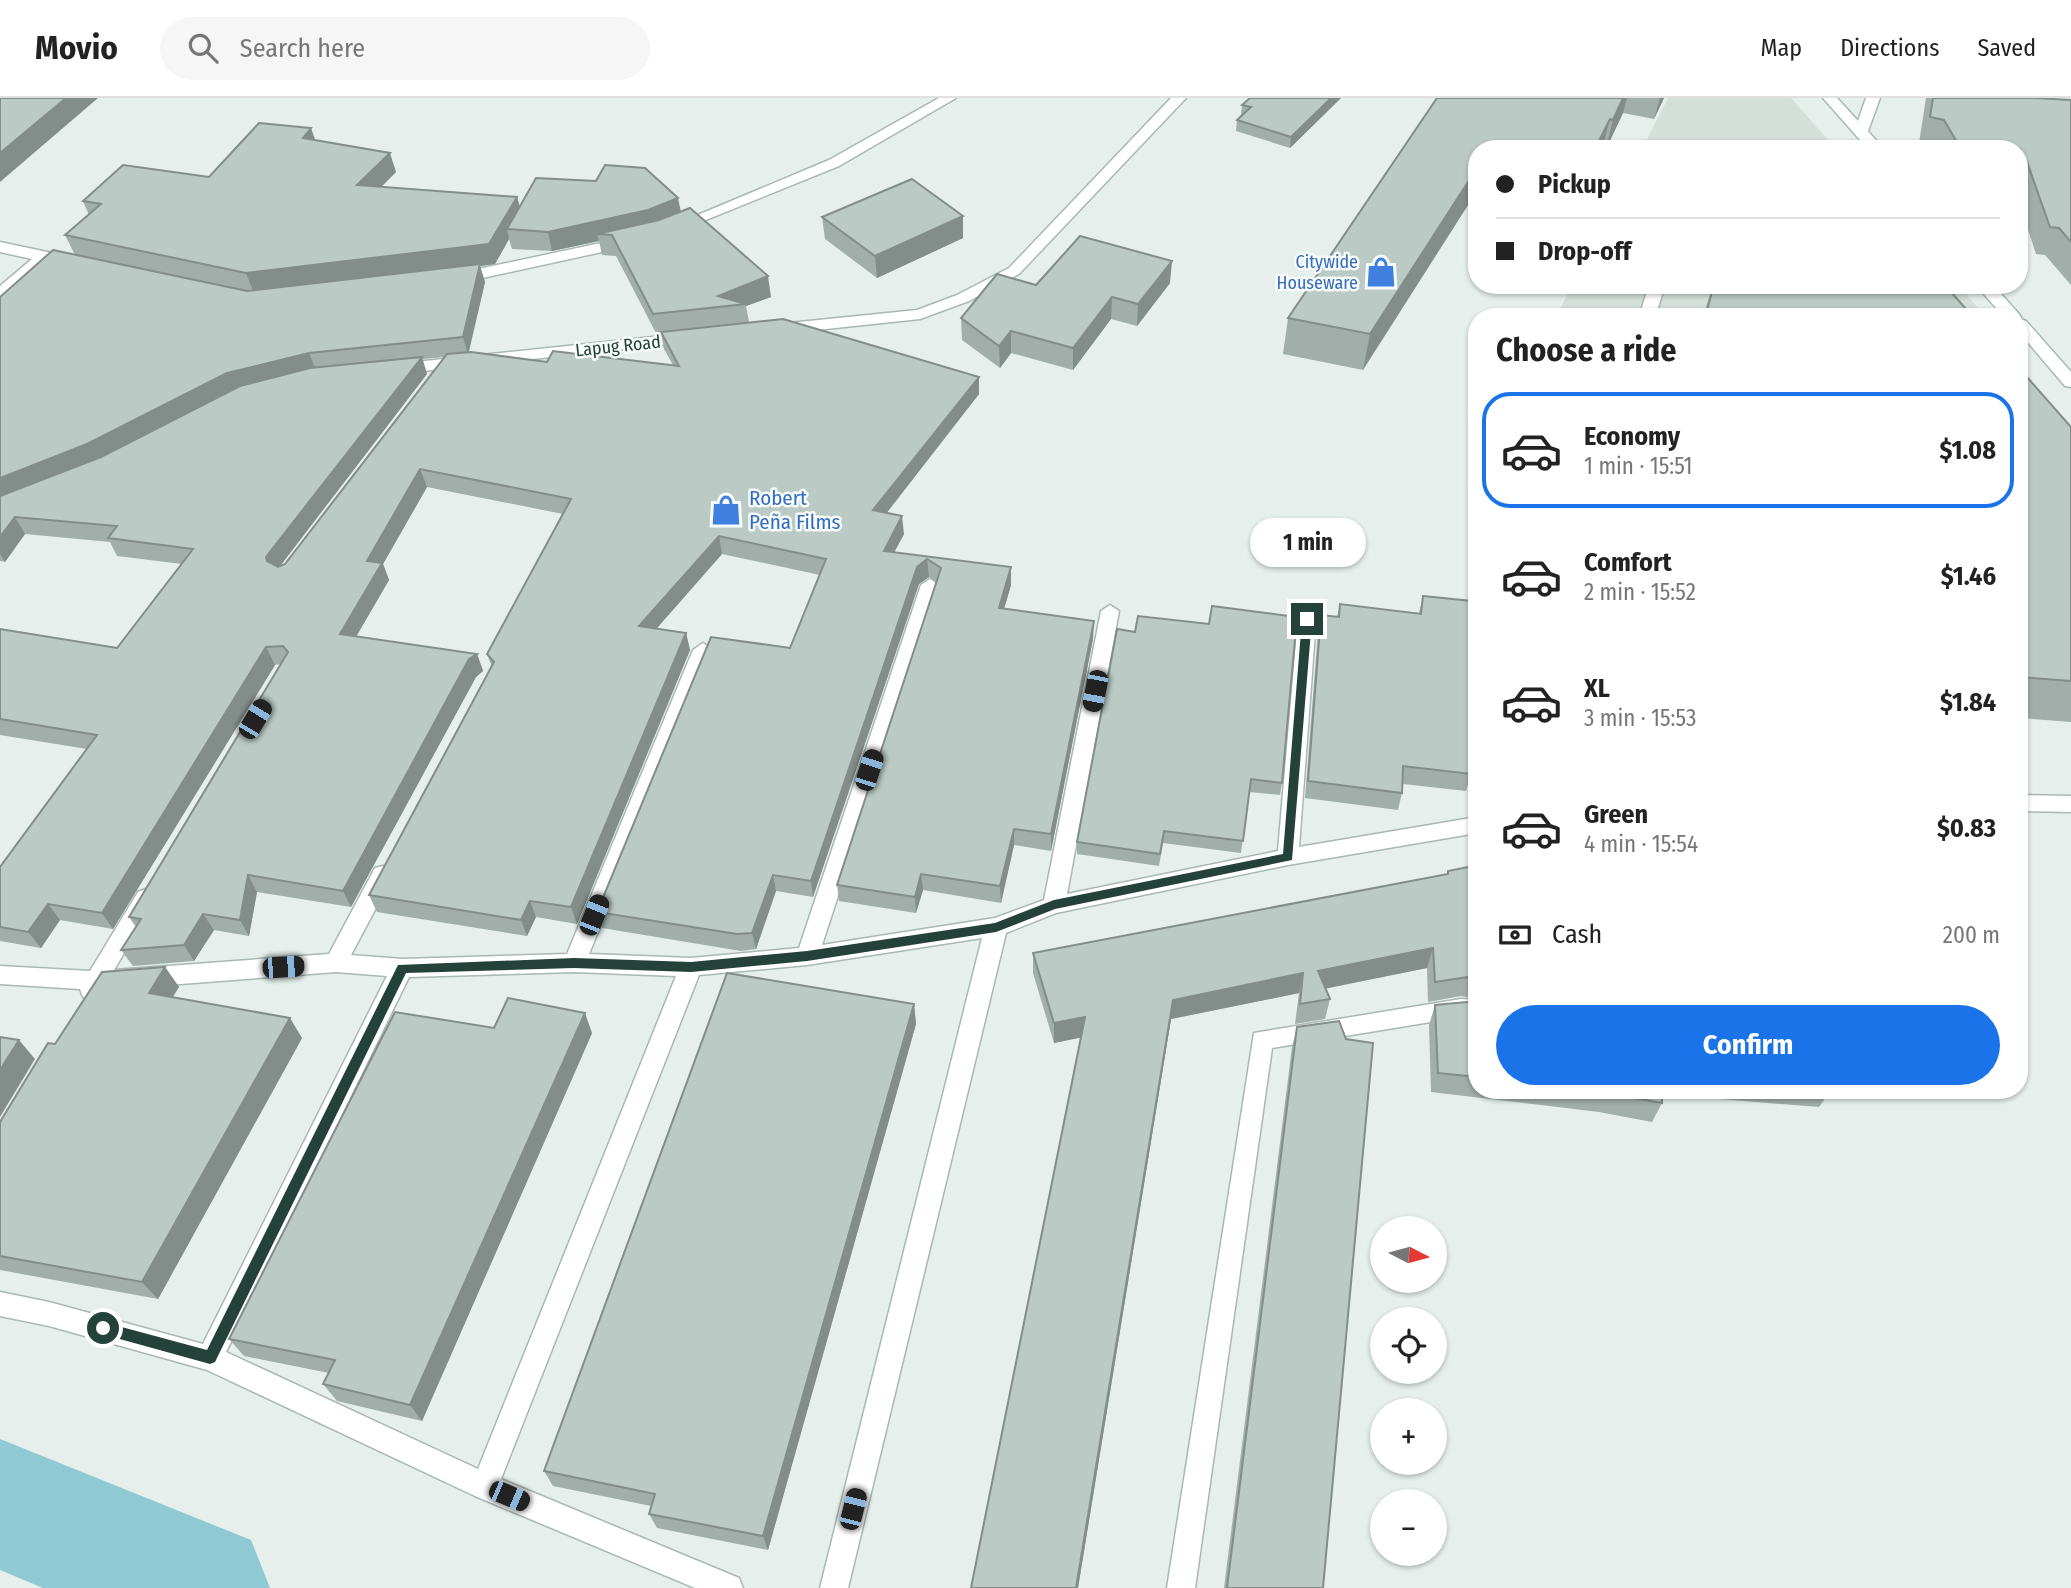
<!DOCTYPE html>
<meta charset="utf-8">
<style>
:root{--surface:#fff;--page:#f6f6f6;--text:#222;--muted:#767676;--line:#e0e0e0;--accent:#1a73e8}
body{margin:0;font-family:"Fira Sans Condensed",sans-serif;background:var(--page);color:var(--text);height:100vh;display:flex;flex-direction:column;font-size:26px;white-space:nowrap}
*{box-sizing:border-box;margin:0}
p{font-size:23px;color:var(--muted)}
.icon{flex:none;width:38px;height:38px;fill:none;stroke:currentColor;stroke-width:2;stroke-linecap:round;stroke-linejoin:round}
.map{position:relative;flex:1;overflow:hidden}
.sheet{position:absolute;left:1468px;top:210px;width:560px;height:791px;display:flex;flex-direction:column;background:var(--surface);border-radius:28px;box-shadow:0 2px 5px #0004}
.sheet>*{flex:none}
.banner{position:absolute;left:1468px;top:42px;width:560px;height:154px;border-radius:28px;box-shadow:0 2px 5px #0004;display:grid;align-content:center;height:154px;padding:0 28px;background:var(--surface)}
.needle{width:46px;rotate:96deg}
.fabs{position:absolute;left:1370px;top:1118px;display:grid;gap:14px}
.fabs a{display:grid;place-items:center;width:77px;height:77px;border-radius:50%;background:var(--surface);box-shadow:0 2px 5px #0004;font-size:35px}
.end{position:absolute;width:32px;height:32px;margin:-16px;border:9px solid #24423a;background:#fff;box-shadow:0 0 0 4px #fff}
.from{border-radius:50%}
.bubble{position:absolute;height:49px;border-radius:24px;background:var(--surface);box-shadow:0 2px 5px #0004;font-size:23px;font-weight:700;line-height:49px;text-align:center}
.car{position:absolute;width:21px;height:42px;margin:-21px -10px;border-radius:9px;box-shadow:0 0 5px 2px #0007;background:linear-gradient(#222 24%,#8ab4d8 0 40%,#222 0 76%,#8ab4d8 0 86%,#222 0)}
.banner b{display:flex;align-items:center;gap:24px;height:66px;font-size:26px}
.banner b+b{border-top:2px solid var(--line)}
.banner i{width:18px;height:18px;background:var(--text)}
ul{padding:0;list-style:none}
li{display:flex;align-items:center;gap:21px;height:116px;margin:0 14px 10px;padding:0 14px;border:4px solid transparent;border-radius:28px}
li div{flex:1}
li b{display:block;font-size:26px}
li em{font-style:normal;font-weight:700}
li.selected{border-color:var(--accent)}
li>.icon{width:63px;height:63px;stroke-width:1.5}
h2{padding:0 28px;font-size:32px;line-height:84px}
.pay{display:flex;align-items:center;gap:18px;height:77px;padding:0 28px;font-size:26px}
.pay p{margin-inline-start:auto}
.button{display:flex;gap:14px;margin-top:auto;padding:14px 28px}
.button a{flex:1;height:80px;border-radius:42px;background:var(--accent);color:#fff;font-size:28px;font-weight:700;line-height:80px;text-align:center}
header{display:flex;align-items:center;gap:42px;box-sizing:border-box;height:98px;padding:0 35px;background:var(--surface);border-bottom:2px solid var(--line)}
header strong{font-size:33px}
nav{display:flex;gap:38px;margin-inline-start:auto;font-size:24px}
.search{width:490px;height:63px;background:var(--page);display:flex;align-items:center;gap:18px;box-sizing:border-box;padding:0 24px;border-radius:38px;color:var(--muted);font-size:26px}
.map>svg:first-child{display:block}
.built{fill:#d4dfda}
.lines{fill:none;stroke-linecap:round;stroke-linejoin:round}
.river{fill:#8ec9d4;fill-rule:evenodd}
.service-casing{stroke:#a8b8b2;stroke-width:3}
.minor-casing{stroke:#a8b8b2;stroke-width:3}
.secondary-casing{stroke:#a4bbb3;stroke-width:3}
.service{fill:#fff;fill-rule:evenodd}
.minor{fill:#fff;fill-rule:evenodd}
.secondary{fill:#fff;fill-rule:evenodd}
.wall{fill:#a1aea9;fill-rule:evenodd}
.shaded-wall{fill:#838d89}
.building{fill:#bbcac4;stroke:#838d89;stroke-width:2}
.route{fill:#24423a}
.labels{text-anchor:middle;stroke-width:5;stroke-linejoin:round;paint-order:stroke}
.far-shop-label{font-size:18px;fill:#366cbe;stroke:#f7fbf9;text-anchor:end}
.far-street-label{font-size:18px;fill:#24423a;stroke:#f7fbf9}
.shop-label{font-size:21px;fill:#366cbe;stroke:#f7fbf9;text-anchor:start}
</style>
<header>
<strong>Movio</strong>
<div class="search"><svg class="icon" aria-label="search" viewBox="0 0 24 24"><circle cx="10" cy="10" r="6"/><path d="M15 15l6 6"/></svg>Search here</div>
<nav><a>Map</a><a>Directions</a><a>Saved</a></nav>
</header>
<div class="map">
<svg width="2071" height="1490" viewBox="0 0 2071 1490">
<rect width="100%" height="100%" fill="#e6efeb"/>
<!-- built -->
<g class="built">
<path d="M1668,0H1791L1836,51H1642Z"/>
<path d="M1572,187H1958L1986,219H1556Z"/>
</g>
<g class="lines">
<!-- river -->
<path class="river" d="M0,1341L251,1442L270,1490H43L0,1472Z"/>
<!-- service casing -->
<g class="service-casing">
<path id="service" d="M1649,187H1665L1655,219H1639Z"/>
</g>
<!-- minor casing -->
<g class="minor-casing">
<g id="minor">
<path d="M939,0H956L839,68L681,132L676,133L669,129L829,62Z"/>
<path d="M1171,0H1186L1019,176L969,203L920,221L779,236L771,231L779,226L917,212L957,197L1009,170Z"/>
<path d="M629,139L634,141V147L455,186L447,181L455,176Z"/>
<path d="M0,144L71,159L79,164L71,169L47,164L0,201V188L32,161L0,154Z"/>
<path d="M691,235L697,237V243L396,276L388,271L396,266Z"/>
<path d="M930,481L939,487L822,847L995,820L1044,802L1101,513L1110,507L1119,513L1067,796L1278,753L1298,521L1307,514L1316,521L1299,749L1477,719V735L1288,767L1056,815L1006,835L848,1490H820L982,840L807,867L699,877L501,1381L739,1480L743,1490H695L475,1398L207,1272L49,1228L0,1218V1194L49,1204L203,1246L387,878L336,874L103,892L99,899L91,901L83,899L80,891L0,886V868L90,873L138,794L146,791L154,794L157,800L114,872L329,856L375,770L383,768L391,770L394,776L351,857L402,861L567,856L693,552L703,545L713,552L589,856L691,860L799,850L921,487ZM574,874L676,878L478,1371L226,1254L409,879Z"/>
<path d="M2020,697L2071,698V714L2020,713Z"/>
<path d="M1461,901L1477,902V920L1461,919L1272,950L1195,1490H1167L1254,935Z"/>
</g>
</g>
<!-- secondary casing -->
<g class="secondary-casing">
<g id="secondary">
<path d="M1823,0H1837L1858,23L1866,0H1880L1868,33L1883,51H1868Z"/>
<path d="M1976,187H1993L2019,216L2021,219L2020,221L2004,219Z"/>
<path d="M2020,221L2026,223L2071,274V289L2065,288L2020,235Z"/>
</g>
</g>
<!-- service -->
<use href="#service" class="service"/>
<!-- minor -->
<use href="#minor" class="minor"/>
<!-- secondary -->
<use href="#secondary" class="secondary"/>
</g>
<!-- wall -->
<g class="wall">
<path d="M1250,0H1341L1290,50L1236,33L1237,22L1241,17L1242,7Z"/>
<path d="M1437,0H1664L1654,21L1623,15L1606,51H1477L1363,272L1283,256L1288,220Z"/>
<path d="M1926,0H2035L2071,2V187L2045,157L2036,156L2020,107V51H1935L1933,47L1919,45Z"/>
<path d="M315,42L396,74L381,89L517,99L520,109L681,114L771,199L746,208L749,224L979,279V296L886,415L904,436L894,454L1011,469V487L1004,511L1093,541L1051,753L1014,747L1001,805L923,792L916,815L839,803L837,787L936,484L929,479L919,486L813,799L776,793L756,851L741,853L602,830L597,814L790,550L820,477L722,456L656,531L686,535L690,552L577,826L536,819L527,838L377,814L369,797L492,569L487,556L563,416L427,389L383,466L389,482L356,539L477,556L483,573L476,579L351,809L257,794L249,838L214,832L194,863L133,868L121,852L136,829L129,819L281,566L275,567L113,831L60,822L41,850L0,843V769L87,651L0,637V531L117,550L182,466L117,458L110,444L25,436L5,464L0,463V199L75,157L65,137L89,117L83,103L209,79ZM509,141L512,151L552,153L599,143L602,157L616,158L657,237L661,236L664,251L673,267L547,264L469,254L485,184L480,168L495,166ZM445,259L285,466L280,468L427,276L422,261Z"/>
<path d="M963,118V140L877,180L825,141L822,119Z"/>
<path d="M1170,185L1137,228L1111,221L1073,272L1011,255L1000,270L962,242L961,220L1036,187Z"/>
<path d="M1713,187H1945L1973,219H1703Z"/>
<path d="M2020,271L2071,329V624L2020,620Z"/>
<path d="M1423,498L1471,676L1466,693L1403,686L1402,695L1398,712L1305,700L1318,534L1321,517L1337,519L1340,506L1419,515Z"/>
<path d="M1117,531L1282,685L1280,697L1249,694L1241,755L1163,745L1159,768L1077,756V744Z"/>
<path d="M1477,769V901L1461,898L1428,904L1427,870L1325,890L1330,901L1325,921L1295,926L1299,895L1171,921L1078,1490H971L1081,939L1054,945L1033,875V855L1447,777L1448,773Z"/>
<path d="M165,869L179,889L172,899L302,940L158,1201L0,1172V1024L55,946Z"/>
<path d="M1477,903V992H1662V1005L1652,1024L1599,1014L1431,994L1429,927L1435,907Z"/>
<path d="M914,906L916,926L768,1452L657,1430L649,1416L651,1408L553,1388L544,1373Z"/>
<path d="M1297,929L1323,1490H1224L1292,949Z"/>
<path d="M494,930L592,935L422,1323L337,1303L323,1286L329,1275L244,1258L229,1241Z"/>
<path d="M1717,992H1831L1819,1009L1719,1001Z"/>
</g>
<!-- shaded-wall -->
<g class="shaded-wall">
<path d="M66,0H98L0,84V55Z"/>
<path d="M1331,0H1341L1290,50L1291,39Z"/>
<path d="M1623,0H1627L1623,15L1606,51L1613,22Z"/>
<path d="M1660,0H1664L1654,21Z"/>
<path d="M1610,21L1602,51H1595Z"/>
<path d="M311,30L318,50L303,40Z"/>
<path d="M390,55L396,74L363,107L357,87Z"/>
<path d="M1477,70V93L1363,272L1370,236Z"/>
<path d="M517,99L522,118L507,131L509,141L495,166L480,168L485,184L468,256L463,239L254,195L246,175Z"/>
<path d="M678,100L682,119L612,137L597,136L599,143L552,153L548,134Z"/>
<path d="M963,118V140L877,180L875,158Z"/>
<path d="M1172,163L1170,185L1137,228L1138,206Z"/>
<path d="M768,178L771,199L746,208V206L718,198Z"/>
<path d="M1112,199L1111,221L1073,272V250Z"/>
<path d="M1011,233V255L1000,270L999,248Z"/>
<path d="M309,255L316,272L96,364L0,401V380L227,275Z"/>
<path d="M422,259L427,276L274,476L267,463L266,459Z"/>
<path d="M979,279V296L875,430L873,412Z"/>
<path d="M420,371L427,389L383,466L389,482L347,554L340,536L367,463Z"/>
<path d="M902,418L904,436L886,470L884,453Z"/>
<path d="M15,419L25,436L5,464L0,456V439Z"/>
<path d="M719,438L722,456L643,546L639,528Z"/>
<path d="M927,461L929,479L919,486L813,799L811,783L917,469Z"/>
<path d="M1011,469V487L999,528V510Z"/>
<path d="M1094,523L1093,541L1051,753V736Z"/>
<path d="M686,535L690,552L577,826L571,809Z"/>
<path d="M266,549L275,567L113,831L102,815Z"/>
<path d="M477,556L483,573L476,579L351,809L343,793L469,561Z"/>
<path d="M1014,731V747L1001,805L1000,788Z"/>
<path d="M921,776L923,792L916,815L915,799Z"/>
<path d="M248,777L257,794L249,838L240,822Z"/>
<path d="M773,777L776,793L756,851L752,835Z"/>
<path d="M530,803L536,819L527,838L521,822Z"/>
<path d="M48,806L60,822L41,850L28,834Z"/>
<path d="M203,816L214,832L194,863L184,847Z"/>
<path d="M1433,850L1427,870L1314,893L1318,873Z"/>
<path d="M165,869L179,889L163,915L149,895Z"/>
<path d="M1303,875L1299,895L1171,921L1078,1490H1076L1173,902Z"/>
<path d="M914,906L916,926L768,1452L763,1438Z"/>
<path d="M585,915L592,935L422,1323L410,1307Z"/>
<path d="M1085,919L1084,939L1054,945V925Z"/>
<path d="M290,920L302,940L158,1201L142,1184Z"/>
<path d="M19,942L35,961L0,1019V972Z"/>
</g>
<!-- building -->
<g class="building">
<path d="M0,0H66L0,55Z"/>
<path d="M1250,0H1331L1291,39L1237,22L1251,9L1242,7Z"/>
<path d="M1437,0H1623L1613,22L1610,21L1595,51H1477V70L1370,236L1288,220Z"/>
<path d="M1933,0H2035L2071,2V144L2059,130L2050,129L2027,64H2020V51H1961L1944,22L1930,19Z"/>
<path d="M259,25L311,30L303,40L390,55L357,87L517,99L489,146L246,175L65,137L101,106L83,103L123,67L209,79Z"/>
<path d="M605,67L645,70L678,100L648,112L548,134L507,131L536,80L596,83Z"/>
<path d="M912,81L963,118L875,158L822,119Z"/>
<path d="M690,110L768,178L718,198L746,206L653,216L612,137L597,136L659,122Z"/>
<path d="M1080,138L1172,163L1138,206L1112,199L1073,250L1011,233L999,248L961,220L997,176L1036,187Z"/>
<path d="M53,152L247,193L480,166L463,239L309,255L227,275L87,346L0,380V199Z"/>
<path d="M1714,187H1945L1973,219H1705Z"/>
<path d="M783,221L979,279L873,412L902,418L884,453L1011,469L999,510L1094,523L1051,736L1014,731L1000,788L921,776L915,799L837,787L941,470L927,461L917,469L811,783L773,777L752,835L737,836L597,814L711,539L790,550L826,461L719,438L639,528L686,535L571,809L530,803L521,822L369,797L494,564L487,556L571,401L420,371L367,463L382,465L340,536L477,556L469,561L343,793L248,777L240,822L203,816L184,847L121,852L141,821L129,819L288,554L283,548L266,549L102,815L48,806L28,834L0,829V769L97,637L0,621V531L117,550L193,451L108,440L117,428L15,419L0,439V398L101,359L240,288L310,270L422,259L266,459L267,463L278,469L285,466L447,256L471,254L547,264L553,253L679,268L661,234Z"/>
<path d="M2020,271L2071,329V583L2020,579Z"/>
<path d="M1423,498L1472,503L1471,676L1403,668L1402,695L1308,683L1321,517L1339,519L1340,506L1421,516Z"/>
<path d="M1212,508L1297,519L1282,685L1251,681L1243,743L1164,733L1160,756L1077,744L1117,531L1135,534L1138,518L1209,526Z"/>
<path d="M1468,769H1477V880L1468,879L1435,884L1433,850L1318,873L1330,901L1300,906L1303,875L1173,902L1076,1490H971L1085,919L1054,925L1033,855L1448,776V773Z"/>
<path d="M165,869L149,895L290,920L142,1184L0,1158V1024L48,945L55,946L102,874Z"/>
<path d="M727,875L914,906L763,1438L649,1416L655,1396L544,1373Z"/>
<path d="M508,900L585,915L410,1307L323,1286L335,1262L229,1241L395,914L494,930Z"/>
<path d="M1477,903V979L1438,975L1435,907Z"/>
<path d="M1339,923L1346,941L1373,945L1323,1490H1227L1297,929Z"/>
<path d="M0,939L19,942L0,972Z"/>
<path d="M1587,992H1662V1005L1608,995Z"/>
</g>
<!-- route -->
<path class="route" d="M1307,517L1312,521L1292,762L1055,811L996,834L807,863L691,874L574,870L406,875L215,1264L210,1266L98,1235V1226L103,1224L207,1252L398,867L574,860L691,864L807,853L995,825L1054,802L1283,756L1302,521Z"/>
<!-- icons -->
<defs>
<g id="shop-bare" transform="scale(2.415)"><path d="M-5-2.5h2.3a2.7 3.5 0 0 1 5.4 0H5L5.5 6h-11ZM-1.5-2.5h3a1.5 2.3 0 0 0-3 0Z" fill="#3f7fe0" stroke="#f7fbf9" stroke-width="2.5" paint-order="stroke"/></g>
</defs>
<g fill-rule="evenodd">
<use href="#shop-bare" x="1381" y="174"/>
<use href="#shop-bare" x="726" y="412"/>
</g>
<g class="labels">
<!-- far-shop labels -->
<g class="far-shop-label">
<text x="1358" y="170">Citywide<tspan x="1358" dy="21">Houseware</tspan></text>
</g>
<!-- far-street labels -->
<g class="far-street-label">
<text transform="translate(618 248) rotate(-6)" y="6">Lapug Road</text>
</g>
<!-- shop labels -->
<g class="shop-label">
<text x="749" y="407">Robert<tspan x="749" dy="24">Peña Films</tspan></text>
</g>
</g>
</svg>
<div class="fabs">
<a><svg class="needle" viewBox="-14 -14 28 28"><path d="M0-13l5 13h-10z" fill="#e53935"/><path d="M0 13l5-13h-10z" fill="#767676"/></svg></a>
<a><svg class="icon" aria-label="locate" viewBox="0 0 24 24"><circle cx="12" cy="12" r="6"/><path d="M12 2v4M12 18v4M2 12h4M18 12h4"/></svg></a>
<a>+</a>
<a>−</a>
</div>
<i class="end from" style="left:103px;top:1230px"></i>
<i class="end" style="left:1307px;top:521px"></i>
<div class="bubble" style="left:1250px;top:420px;width:116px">1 min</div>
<i class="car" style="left:1095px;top:593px;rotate:191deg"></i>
<i class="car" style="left:255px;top:621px;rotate:31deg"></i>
<i class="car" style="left:869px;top:672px;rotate:18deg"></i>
<i class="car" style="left:594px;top:817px;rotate:22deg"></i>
<i class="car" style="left:283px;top:869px;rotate:86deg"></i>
<i class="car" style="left:509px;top:1398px;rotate:113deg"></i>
<i class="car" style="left:853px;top:1411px;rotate:14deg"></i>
<div class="banner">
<b><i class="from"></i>Pickup</b>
<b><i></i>Drop-off</b>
</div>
<section class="sheet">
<h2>Choose a ride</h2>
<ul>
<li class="selected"><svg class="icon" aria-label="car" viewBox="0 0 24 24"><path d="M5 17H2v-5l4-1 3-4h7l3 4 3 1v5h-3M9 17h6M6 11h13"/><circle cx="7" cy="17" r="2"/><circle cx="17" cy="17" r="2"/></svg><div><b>Economy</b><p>1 min · 15:51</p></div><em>$1.08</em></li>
<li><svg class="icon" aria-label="car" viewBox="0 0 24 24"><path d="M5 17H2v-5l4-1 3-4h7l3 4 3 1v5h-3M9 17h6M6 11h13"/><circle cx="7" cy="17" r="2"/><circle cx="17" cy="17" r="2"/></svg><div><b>Comfort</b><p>2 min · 15:52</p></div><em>$1.46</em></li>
<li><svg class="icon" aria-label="car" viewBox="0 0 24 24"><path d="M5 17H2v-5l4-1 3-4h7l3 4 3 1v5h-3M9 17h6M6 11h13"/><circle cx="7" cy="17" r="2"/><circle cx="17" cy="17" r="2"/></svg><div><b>XL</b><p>3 min · 15:53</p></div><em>$1.84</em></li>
<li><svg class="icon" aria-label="car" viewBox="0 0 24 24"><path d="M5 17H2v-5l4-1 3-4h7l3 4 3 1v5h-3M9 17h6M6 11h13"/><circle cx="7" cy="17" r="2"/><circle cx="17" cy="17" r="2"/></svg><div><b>Green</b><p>4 min · 15:54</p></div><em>$0.83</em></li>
</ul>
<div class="pay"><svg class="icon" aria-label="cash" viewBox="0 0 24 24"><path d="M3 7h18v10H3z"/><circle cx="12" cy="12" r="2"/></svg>Cash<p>200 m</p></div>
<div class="button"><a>Confirm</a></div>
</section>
</div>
